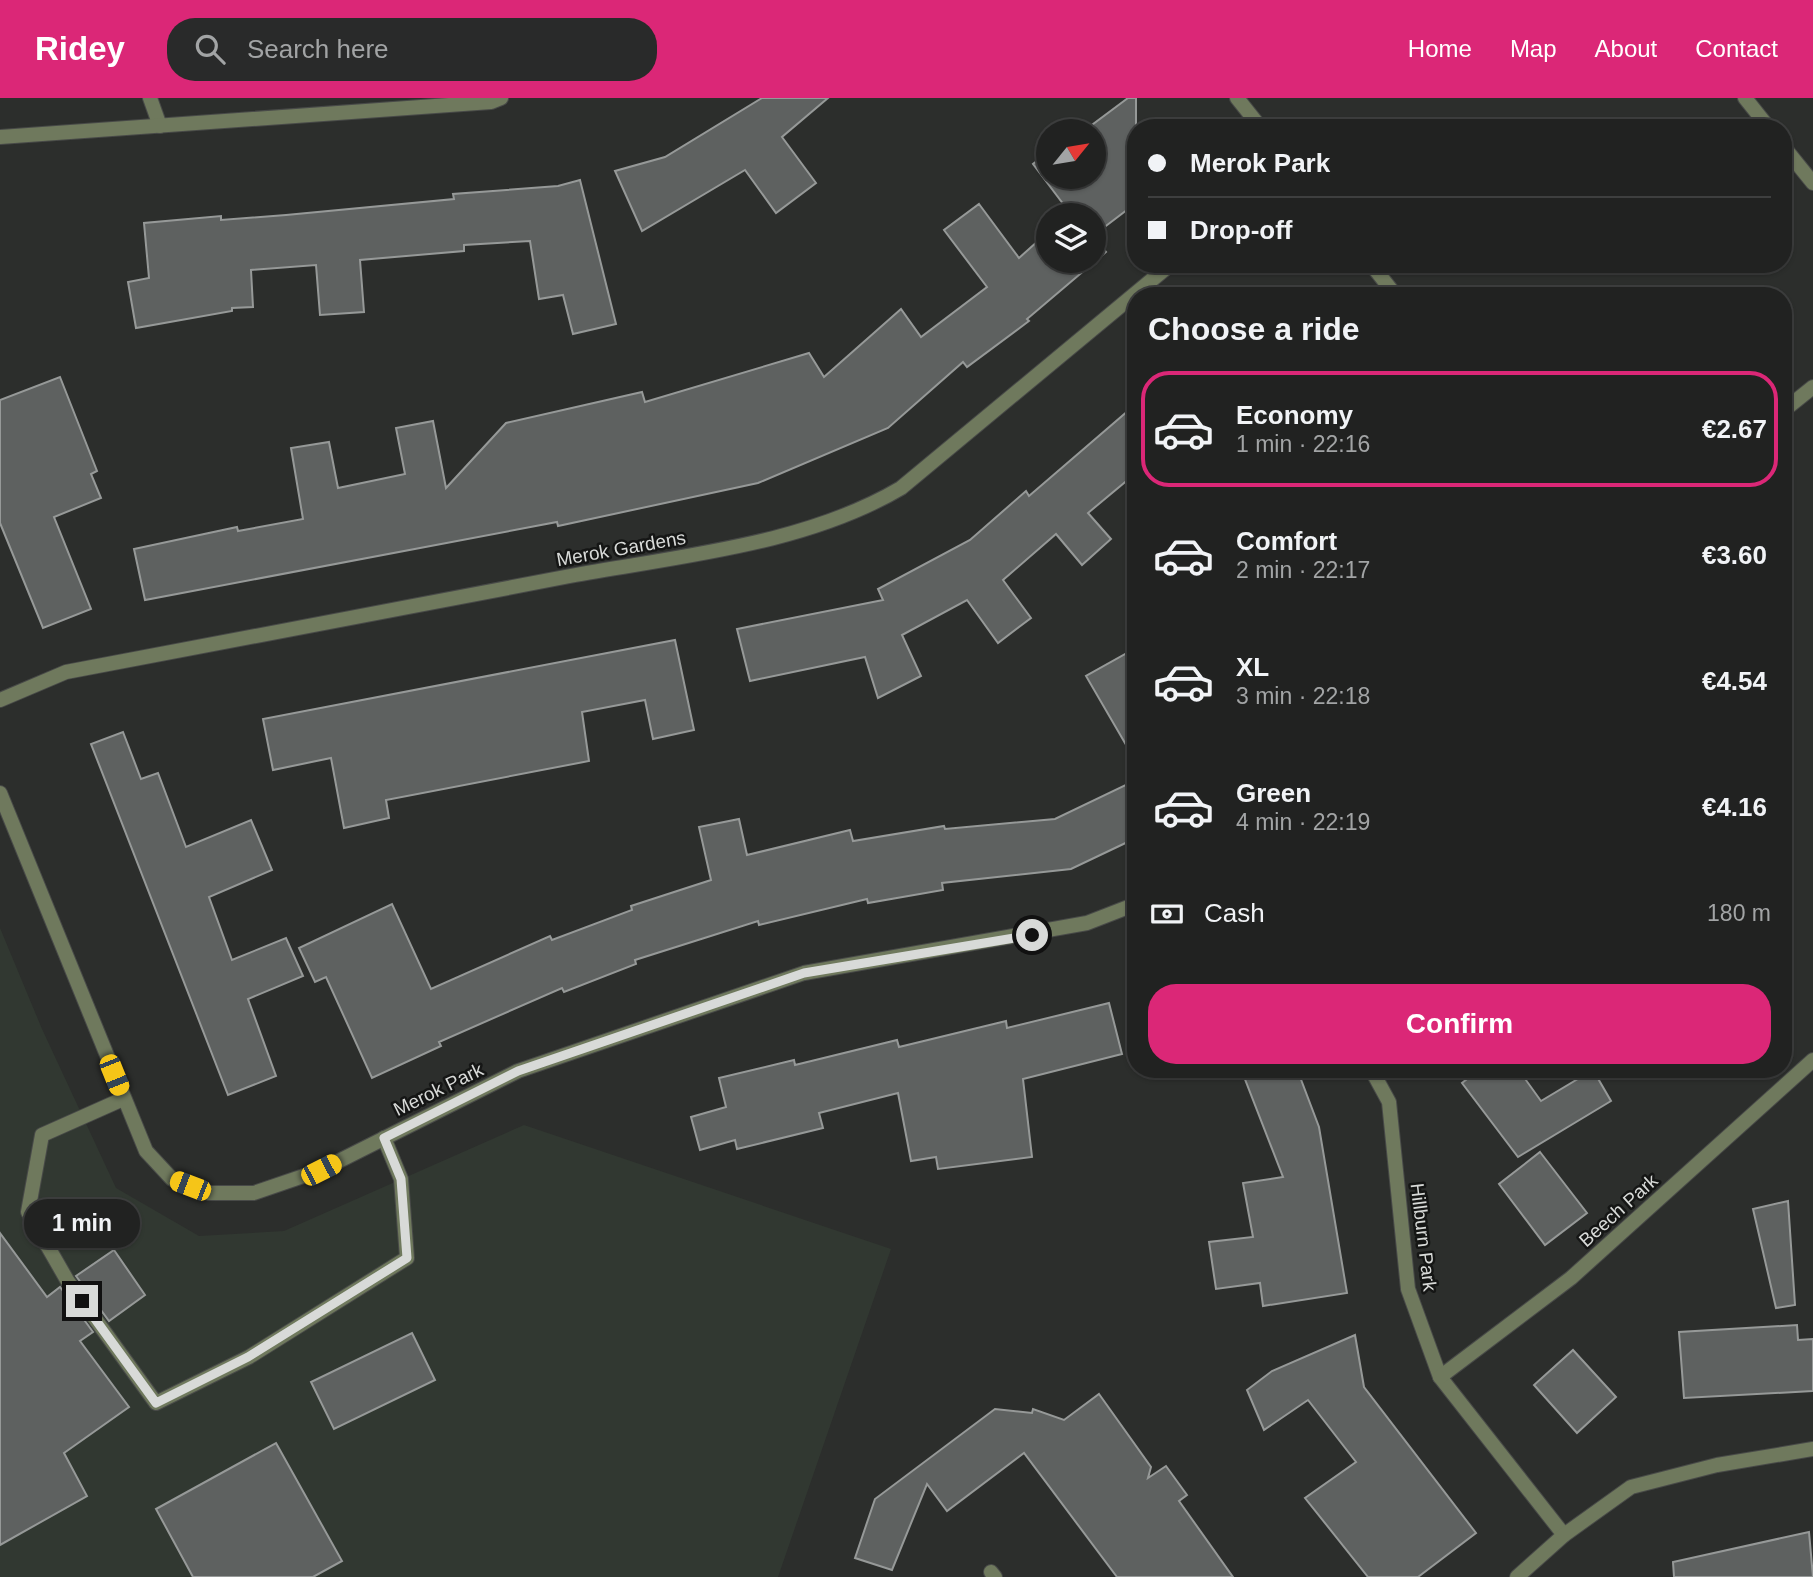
<!DOCTYPE html>
<meta charset="utf-8">
<style>
:root{--surface:#212221;--page:#292a2a;--text:#f1f3f6;--muted:#a2a4a5;--line:#3e3f3f;--accent:#db2777}
body{margin:0;font-family:Arial,sans-serif;background:var(--page);color:var(--text);height:100vh;display:flex;flex-direction:column;font-size:26px;white-space:nowrap}
*{box-sizing:border-box;margin:0}
p{font-size:23px;color:var(--muted)}
.icon{flex:none;width:38px;height:38px;fill:none;stroke:currentColor;stroke-width:2;stroke-linecap:round;stroke-linejoin:round}
.map{position:relative;flex:1;overflow:hidden}
.sheet{position:absolute;left:1127px;top:189px;width:665px;height:791px;display:flex;flex-direction:column;background:var(--surface);border-radius:28px;box-shadow:0 2px 5px #0004,0 0 0 2px var(--line)}
.sheet>*{flex:none}
.hud{position:absolute;left:1127px;top:21px;width:665px;height:154px;border-radius:28px;box-shadow:0 2px 5px #0004,0 0 0 2px var(--line);display:grid;align-content:center;height:154px;padding:0 21px;background:var(--surface)}
.needle{width:46px;rotate:60deg}
.controls{position:absolute;left:1036px;top:21px;display:grid;gap:14px}
.controls a{display:grid;place-items:center;width:70px;height:70px;border-radius:50%;background:var(--surface);box-shadow:0 2px 5px #0004,0 0 0 2px var(--line);font-size:35px}
.end{position:absolute;width:32px;height:32px;margin:-16px;border:9px solid #d8dad8;background:#111;box-shadow:0 0 0 4px #111}
.from{border-radius:50%}
.bubble{position:absolute;height:49px;border-radius:24px;background:var(--surface);box-shadow:0 2px 5px #0004,0 0 0 2px var(--line);font-size:23px;font-weight:600;line-height:49px;text-align:center}
.car{position:absolute;width:21px;height:42px;margin:-21px -10px;border-radius:9px;box-shadow:0 0 5px 2px #0007;background:linear-gradient(#f5c518 24%,#345 0 40%,#f5c518 0 76%,#345 0 86%,#f5c518 0)}
.hud b{display:flex;align-items:center;gap:24px;height:66px;font-size:26px}
.hud b+b{border-top:2px solid var(--line)}
.hud i{width:18px;height:18px;background:var(--text)}
ul{padding:0;list-style:none}
li{display:flex;align-items:center;gap:21px;height:116px;margin:0 14px 10px;padding:0 7px;border:4px solid transparent;border-radius:28px}
li div{flex:1}
li b{display:block;font-size:26px}
li em{font-style:normal;font-weight:600}
li.current{border-color:var(--accent)}
li>.icon{width:63px;height:63px;stroke-width:1.5}
h2{padding:0 21px;font-size:32px;line-height:84px}
.pay{display:flex;align-items:center;gap:18px;height:77px;padding:0 21px;font-size:26px}
.pay p{margin-inline-start:auto}
.primary-button{display:flex;gap:14px;margin-top:auto;padding:14px 21px}
.primary-button a{flex:1;height:80px;border-radius:28px;background:var(--accent);color:#fff;font-size:28px;font-weight:600;line-height:80px;text-align:center}
header{display:flex;align-items:center;gap:42px;box-sizing:border-box;height:98px;padding:0 35px;background:var(--accent);color:#fff}
header strong{font-size:33px}
nav{display:flex;gap:38px;margin-inline-start:auto;font-size:24px}
.search{width:490px;height:63px;background:var(--page);display:flex;align-items:center;gap:18px;box-sizing:border-box;padding:0 24px;border-radius:28px;color:var(--muted);font-size:26px}
.map>svg:first-child{display:block}
.built{fill:#313831}
.building{fill:#5e6160;stroke:#969998;stroke-width:2}
.lines{fill:none;stroke-linecap:round;stroke-linejoin:round}
.lane-casing{stroke:#484a48;stroke-width:16}
.street-casing{stroke:#484a48;stroke-width:16}
.lane{stroke:#6f795d;stroke-width:14}
.street{stroke:#6f795d;stroke-width:14}
.route{stroke:#d8dad8;stroke-width:9}
.labels{text-anchor:middle;stroke-width:5;stroke-linejoin:round;paint-order:stroke}
.street-label{font-size:19px;fill:#d8dad8;stroke:#151615}
</style>
<header>
<strong>Ridey</strong>
<div class="search"><svg class="icon" aria-label="search" viewBox="0 0 24 24"><circle cx="10" cy="10" r="6"/><path d="M15 15l6 6"/></svg>Search here</div>
<nav><a>Home</a><a>Map</a><a>About</a><a>Contact</a></nav>
</header>
<div class="map">
<svg width="1813" height="1479" viewBox="0 0 1813 1479">
<rect width="100%" height="100%" fill="#2c2e2c"/>
<!-- built -->
<path class="built" d="M0,830L42,931L116,1090L199,1138L284,1133L524,1027L891,1151L778,1479H0Z"/>
<!-- building -->
<g class="building">
<path d="M762,0H828L782,39L816,85L776,115L745,72L642,133L615,73L665,59Z"/>
<path d="M1128,0H1136V105L1094,137V117H1067L1070,115L1033,66L1048,54V79H1094V33H1076L1083,29L1085,32Z"/>
<path d="M580,82L616,226L573,236L563,197L539,201L530,143L464,147V153L360,162L364,214L320,217L316,167L251,172L253,209L232,210V213L136,230L128,184L149,180L144,125L221,118V122L286,117L454,101L453,96L558,88Z"/>
<path d="M979,106L1019,160L1048,134V163H1094V140L1106,154L1027,221L1029,223L967,269L963,264L888,330L758,385L558,428L557,424L145,502L134,451L237,429L238,433L303,421L291,350L329,344L338,390L405,376L396,330L433,323L446,390L506,325L642,294L645,304L809,255L824,279L901,211L921,239L987,189L944,132Z"/>
<path d="M60,279L97,373L91,376L101,400L54,419L91,511L43,530L0,425V302Z"/>
<path d="M1136,306V375L1088,415L1111,441L1082,467L1056,436L1003,482L1031,520L998,545L967,502L902,537L921,578L878,600L865,559L750,583L737,531L883,502L878,491L970,442L1026,393L1029,398Z"/>
<path d="M675,542L694,632L653,641L645,602L582,614L589,663L386,702L389,720L344,730L331,660L273,672L263,621Z"/>
<path d="M1136,550V664L1086,578Z"/>
<path d="M123,634L141,681L158,675L186,749L251,722L272,772L209,799L232,862L286,840L303,878L248,901L276,978L228,997L91,646Z"/>
<path d="M1136,682V740L1071,771L942,785L943,792L868,805L867,801L759,827L758,823L635,862L636,866L564,894L562,890L439,944L441,948L372,980L326,879L315,884L299,850L392,806L431,891L550,838L552,842L632,812L631,808L711,782L699,729L739,721L747,757L850,732L853,743L944,728L945,731L1055,721Z"/>
<path d="M1109,905L1122,956L1023,981L1032,1059L938,1071L936,1059L911,1063L898,995L819,1015L823,1030L737,1051L735,1042L700,1052L691,1019L726,1009L719,980L794,962L795,967L897,942L899,949L1006,923L1007,930Z"/>
<path d="M1241,971H1297L1319,1029L1347,1195L1263,1208L1260,1185L1216,1191L1209,1144L1253,1139L1243,1085L1283,1079Z"/>
<path d="M1480,971H1518L1541,1003L1593,972L1611,1003L1518,1059L1462,985Z"/>
<path d="M1540,1054L1587,1115L1545,1147L1499,1086Z"/>
<path d="M1788,1103L1795,1207L1776,1210L1753,1111Z"/>
<path d="M0,1135L47,1199L60,1189L93,1234L80,1243L129,1309L64,1355L87,1398L0,1447Z"/>
<path d="M114,1152L145,1197L109,1223L76,1178Z"/>
<path d="M1797,1227L1798,1242L1813,1241V1293L1684,1300L1679,1234Z"/>
<path d="M412,1235L435,1282L334,1331L311,1284Z"/>
<path d="M1355,1237L1364,1289L1476,1435L1418,1479H1368L1305,1400L1356,1364L1308,1302L1264,1332L1247,1292L1272,1273Z"/>
<path d="M1573,1252L1616,1299L1577,1335L1534,1287Z"/>
<path d="M1099,1296L1151,1369L1148,1380L1166,1368L1187,1397L1179,1403L1233,1479H1117L1024,1355L947,1413L927,1386L892,1472L855,1460L875,1401L995,1311L1032,1315L1033,1311L1064,1322Z"/>
<path d="M276,1345L342,1463L313,1479H193L156,1411Z"/>
<path d="M1809,1434L1813,1479H1674L1673,1464Z"/>
</g>
<g class="lines">
<!-- lane casing -->
<g class="lane-casing">
<path id="lane" d="M123,1001L42,1037L28,1114L67,1182L156,1305L249,1259L407,1160L401,1081L384,1040"/>
</g>
<!-- street casing -->
<g class="street-casing">
<g id="street">
<path d="M150,0L160,28"/>
<path d="M1237,0L1261,30"/>
<path d="M1745,0L1769,30"/>
<path d="M0,39L491,4L501,0"/>
<path d="M1783,48L1813,85"/>
<path d="M1371,166L1396,198"/>
<path d="M1783,313L1813,289"/>
<path d="M0,602L66,574C234,543 402,510 570,478C678,458 805,447 901,390L1171,166"/>
<path d="M0,695L146,1053L172,1081L209,1095H254L321,1072L518,973L804,875L1087,825L1136,806"/>
<path d="M1371,971L1389,1004L1408,1191L1440,1279L1564,1437"/>
<path d="M1440,1279L1571,1180L1813,962"/>
<path d="M991,1474L995,1479"/>
<path d="M1517,1479L1564,1437L1631,1389L1717,1367L1813,1351"/>
</g>
</g>
<!-- lane -->
<use href="#lane" class="lane"/>
<!-- street -->
<use href="#street" class="street"/>
</g>
<g class="lines">
<!-- route -->
<path class="route" d="M82,1203L156,1305L248,1259L407,1160L401,1081L384,1040L518,973L804,875L1032,837"/>
</g>
<g class="labels">
<!-- street labels -->
<g class="street-label">
<text transform="translate(621 450) rotate(-10)" y="7">Merok Gardens</text>
<text transform="translate(438 991) rotate(-26)" y="7">Merok Park</text>
<text transform="translate(1618 1112) rotate(-42)" y="7">Beech Park</text>
<text transform="translate(1424 1139) rotate(83)" y="7">Hillburn Park</text>
</g>
</g>
</svg>
<div class="controls">
<a><svg class="needle" viewBox="-14 -14 28 28"><path d="M0-13l5 13h-10z" fill="#e53935"/><path d="M0 13l5-13h-10z" fill="#a2a4a5"/></svg></a>
<a><svg class="icon" aria-label="layers" viewBox="0 0 24 24"><path d="M12 4l9 5-9 5-9-5zM3 14l9 5 9-5"/></svg></a>
</div>
<i class="end from" style="left:1032px;top:837px"></i>
<i class="end" style="left:82px;top:1203px"></i>
<div class="bubble" style="left:24px;top:1101px;width:116px">1 min</div>
<i class="car" style="left:114px;top:977px;rotate:158deg"></i>
<i class="car" style="left:321px;top:1072px;rotate:63deg"></i>
<i class="car" style="left:190px;top:1088px;rotate:291deg"></i>
<div class="hud">
<b><i class="from"></i>Merok Park</b>
<b><i></i>Drop-off</b>
</div>
<section class="sheet">
<h2>Choose a ride</h2>
<ul>
<li class="current"><svg class="icon" aria-label="car" viewBox="0 0 24 24"><path d="M5 17H2v-5l4-1 3-4h7l3 4 3 1v5h-3M9 17h6M6 11h13"/><circle cx="7" cy="17" r="2"/><circle cx="17" cy="17" r="2"/></svg><div><b>Economy</b><p>1 min · 22:16</p></div><em>€2.67</em></li>
<li><svg class="icon" aria-label="car" viewBox="0 0 24 24"><path d="M5 17H2v-5l4-1 3-4h7l3 4 3 1v5h-3M9 17h6M6 11h13"/><circle cx="7" cy="17" r="2"/><circle cx="17" cy="17" r="2"/></svg><div><b>Comfort</b><p>2 min · 22:17</p></div><em>€3.60</em></li>
<li><svg class="icon" aria-label="car" viewBox="0 0 24 24"><path d="M5 17H2v-5l4-1 3-4h7l3 4 3 1v5h-3M9 17h6M6 11h13"/><circle cx="7" cy="17" r="2"/><circle cx="17" cy="17" r="2"/></svg><div><b>XL</b><p>3 min · 22:18</p></div><em>€4.54</em></li>
<li><svg class="icon" aria-label="car" viewBox="0 0 24 24"><path d="M5 17H2v-5l4-1 3-4h7l3 4 3 1v5h-3M9 17h6M6 11h13"/><circle cx="7" cy="17" r="2"/><circle cx="17" cy="17" r="2"/></svg><div><b>Green</b><p>4 min · 22:19</p></div><em>€4.16</em></li>
</ul>
<div class="pay"><svg class="icon" aria-label="cash" viewBox="0 0 24 24"><path d="M3 7h18v10H3z"/><circle cx="12" cy="12" r="2"/></svg>Cash<p>180 m</p></div>
<div class="primary-button"><a>Confirm</a></div>
</section>
</div>
